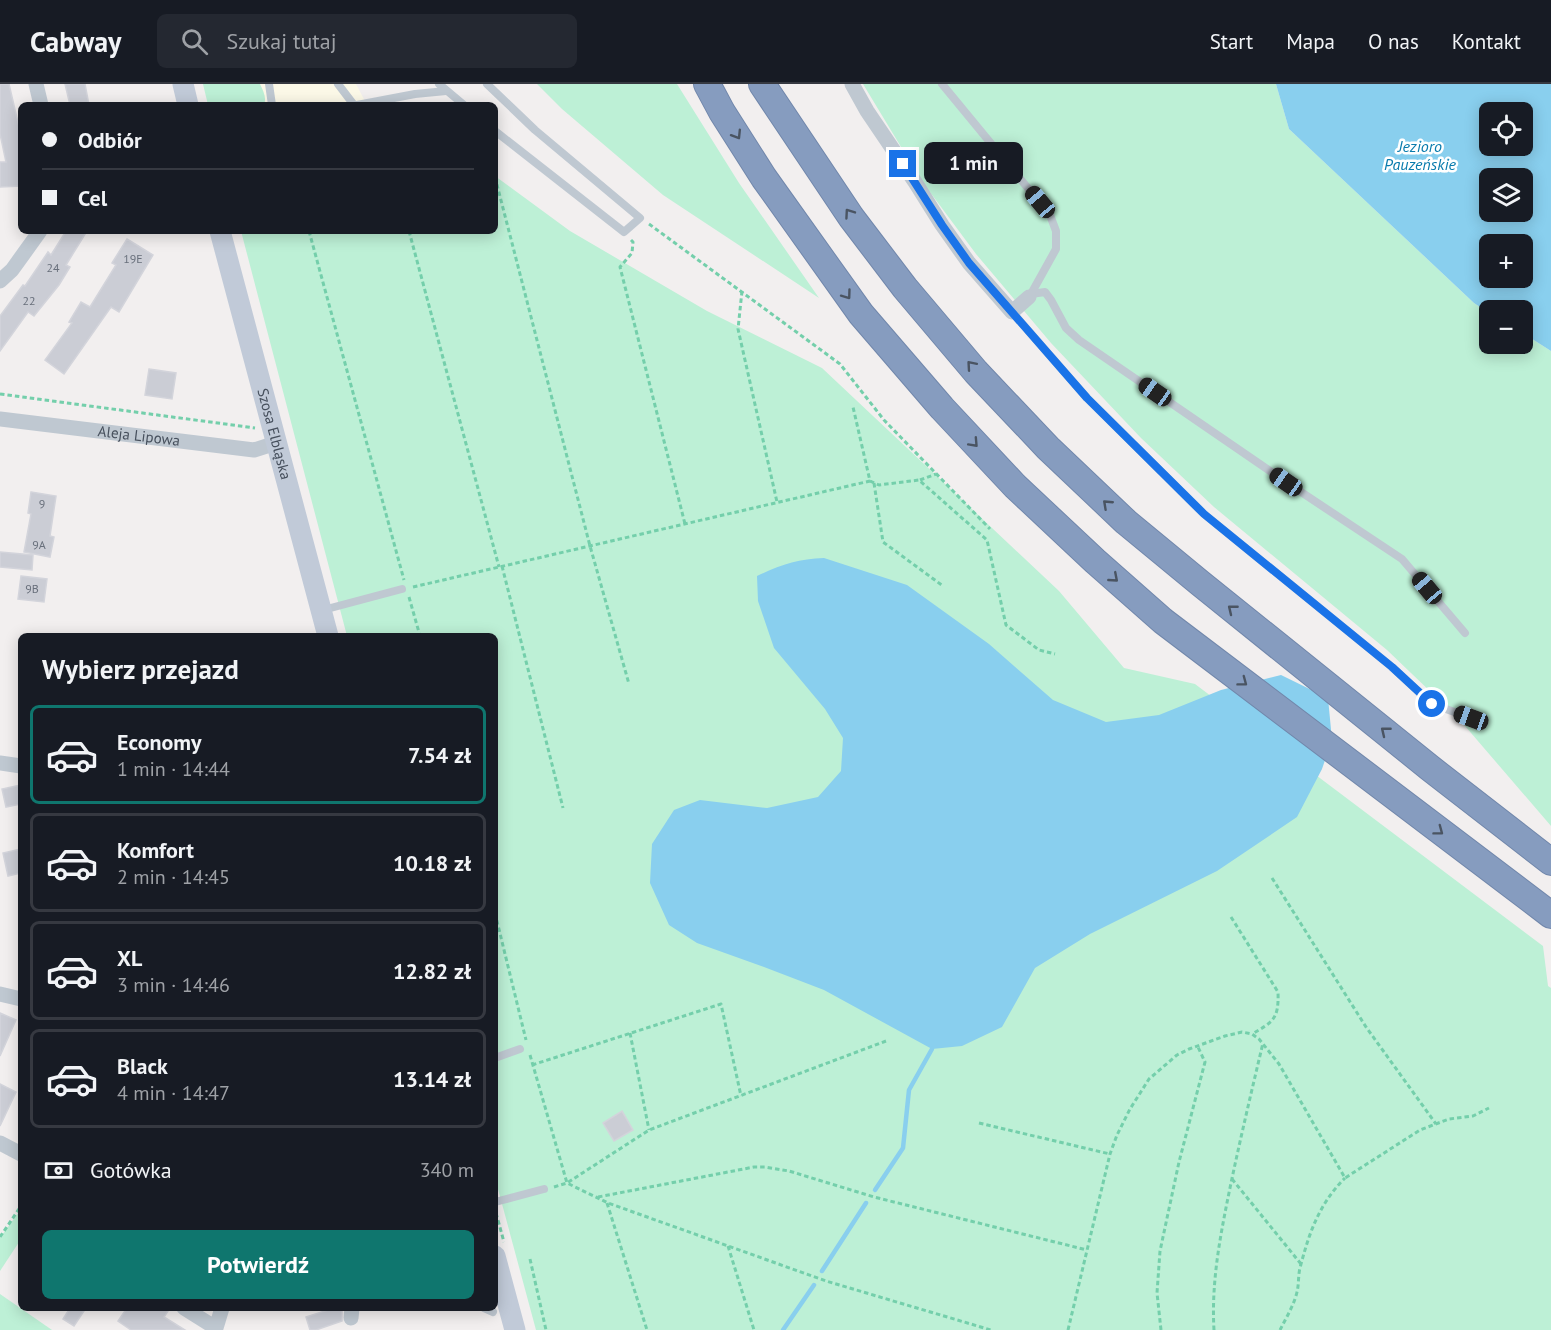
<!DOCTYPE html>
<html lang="pl">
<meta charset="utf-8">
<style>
:root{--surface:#171b24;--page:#242831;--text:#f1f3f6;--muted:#9ea1a6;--line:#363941;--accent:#0f766e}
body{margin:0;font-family:"PT Sans",sans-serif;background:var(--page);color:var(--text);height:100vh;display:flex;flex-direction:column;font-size:22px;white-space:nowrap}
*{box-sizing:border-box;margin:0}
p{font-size:20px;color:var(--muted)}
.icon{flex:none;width:33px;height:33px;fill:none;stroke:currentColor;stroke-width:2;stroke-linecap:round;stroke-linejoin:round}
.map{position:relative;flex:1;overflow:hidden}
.panel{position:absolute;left:18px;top:549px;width:480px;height:678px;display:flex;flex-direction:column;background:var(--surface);border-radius:9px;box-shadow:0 3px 15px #0003}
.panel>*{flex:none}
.top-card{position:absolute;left:18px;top:18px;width:480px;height:132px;border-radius:9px;box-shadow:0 3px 15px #0003;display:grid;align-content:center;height:132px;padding:0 24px;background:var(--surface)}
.controls{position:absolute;left:1479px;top:18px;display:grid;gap:12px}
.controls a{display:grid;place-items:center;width:54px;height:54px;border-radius:9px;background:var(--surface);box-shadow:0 3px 15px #0003;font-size:30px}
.end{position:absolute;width:27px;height:27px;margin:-14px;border:8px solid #1a73e8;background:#fff;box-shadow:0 0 0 3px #fff}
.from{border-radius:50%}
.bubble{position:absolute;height:42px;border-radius:9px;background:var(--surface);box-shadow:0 3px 15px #0003;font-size:20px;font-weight:700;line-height:42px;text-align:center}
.car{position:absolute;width:18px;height:36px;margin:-18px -9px;border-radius:8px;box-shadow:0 0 4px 2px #0007;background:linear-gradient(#222 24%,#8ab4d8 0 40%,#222 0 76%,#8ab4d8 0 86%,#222 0)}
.top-card b{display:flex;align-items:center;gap:21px;height:57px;font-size:22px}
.top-card b+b{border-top:2px solid var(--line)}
.top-card i{width:15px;height:15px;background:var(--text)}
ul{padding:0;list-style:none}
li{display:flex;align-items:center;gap:18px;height:99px;margin:0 12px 9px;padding:0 12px;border:3px solid var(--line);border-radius:9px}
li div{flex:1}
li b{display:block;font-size:22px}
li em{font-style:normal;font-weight:700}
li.current{border-color:var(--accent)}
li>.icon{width:54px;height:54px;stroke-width:1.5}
h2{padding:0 24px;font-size:27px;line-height:72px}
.pay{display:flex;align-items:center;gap:15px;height:66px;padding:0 24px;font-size:22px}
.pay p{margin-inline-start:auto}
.primary-button{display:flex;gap:12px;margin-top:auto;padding:12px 24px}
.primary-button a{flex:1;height:69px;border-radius:9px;background:var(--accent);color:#fff;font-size:24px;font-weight:700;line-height:69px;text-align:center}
header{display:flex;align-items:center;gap:36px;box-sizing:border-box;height:84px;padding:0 30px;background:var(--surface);border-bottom:2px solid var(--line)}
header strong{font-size:28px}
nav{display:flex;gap:33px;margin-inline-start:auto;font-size:21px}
.search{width:420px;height:54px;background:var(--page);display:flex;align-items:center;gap:15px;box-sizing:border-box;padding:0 21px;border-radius:9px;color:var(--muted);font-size:22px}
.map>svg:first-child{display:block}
.commercial{fill:#fcf9e8}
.green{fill:#bdf0d6}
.water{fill:#89cfee;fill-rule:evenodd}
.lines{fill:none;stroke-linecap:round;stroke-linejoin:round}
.stream{stroke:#89cfee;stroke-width:4.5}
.building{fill:#cbcdd5;stroke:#d3d4db;stroke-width:1.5}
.highway-casing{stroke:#7187ab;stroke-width:28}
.path{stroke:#74cfab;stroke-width:3;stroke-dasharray:4.5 3;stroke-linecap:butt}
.lane{stroke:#bfc8d1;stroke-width:8}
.street{stroke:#bfc8d1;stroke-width:15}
.secondary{stroke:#c1cad8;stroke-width:21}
.highway{stroke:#869cbf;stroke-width:26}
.oneway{stroke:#4a5462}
.route{stroke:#1a73e8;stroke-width:8}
.labels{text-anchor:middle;stroke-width:5;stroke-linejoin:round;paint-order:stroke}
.number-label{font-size:12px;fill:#686f7b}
.street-label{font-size:15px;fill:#47505d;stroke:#fff}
.water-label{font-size:16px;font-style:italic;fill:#097bad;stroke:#fff}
</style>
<header>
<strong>Cabway</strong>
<div class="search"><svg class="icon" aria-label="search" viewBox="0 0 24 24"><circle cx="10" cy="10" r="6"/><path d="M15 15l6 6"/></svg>Szukaj tutaj</div>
<nav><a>Start</a><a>Mapa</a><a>O nas</a><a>Kontakt</a></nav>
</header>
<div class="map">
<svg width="1551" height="1246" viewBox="0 0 1551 1246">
<rect width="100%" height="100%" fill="#f2efef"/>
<!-- commercial -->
<path class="commercial" d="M210,0H356L367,21H217Z"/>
<!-- green -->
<g class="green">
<path d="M203,0H260C263,7 267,13 264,21H208Z"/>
<path d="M537,0H677L739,99L819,214L663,111L562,25Z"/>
<path d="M863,0H1276L1289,45L1474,219L1489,229L1490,260H1522L1523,249L1551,267V742L1459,635L1387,566L1214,423L1141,354L1051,259L976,170L921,96Z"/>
<path d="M495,92L570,147L707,227L822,284L1059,507L1124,584L1195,600L1543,862L1548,902L1551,904V1246H536L495,1094V552H347L241,147H495Z"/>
<path d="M21,1125V1155L0,1187V1154Z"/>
<path d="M0,1210L52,1246H0Z"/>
</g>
<!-- water -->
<g class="water">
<path d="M1276,0H1551V267L1523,249L1522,226H1490L1489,229L1474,219L1289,45ZM1490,28H1522V62H1490ZM1490,94H1522V128H1490ZM1490,160H1522V194H1490Z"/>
<path d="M824,474L907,501L989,560L1053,616L1106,638L1159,631L1221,606L1281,591L1328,614L1332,656L1322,685L1297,733L1217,787L1090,850L1035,884L1002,943L962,962L932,965L824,906L764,883L697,859L669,841L650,799L652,760L674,726L700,716L767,724L818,713L841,687L843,654L825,625L774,564L758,517L757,492C780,481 798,475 824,474Z"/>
</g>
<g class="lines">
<!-- stream -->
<g class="stream">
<path d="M875,1106L903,1064L909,1006L932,965"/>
<path d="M822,1187L866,1119"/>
<path d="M783,1246L814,1201"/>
</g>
</g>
<!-- building -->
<g class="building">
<path d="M0,0H9L21,51V102L0,103V78H6L0,50Z"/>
<path d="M65,0H85L89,21H70Z"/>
<path d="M66,147H87L66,181L70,183L59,201L34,232L28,228L0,267V232L23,201L25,202L48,168L51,171Z"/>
<path d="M127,155L153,171L119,228L111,223L64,290L45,276L72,239L69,238L81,218L90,223L116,181L112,179Z"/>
<path d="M149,285L176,289L172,315L145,311Z"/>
<path d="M31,408L56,412L50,452L54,453L50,473L24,468L31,430L28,429Z"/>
<path d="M0,468L33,471L32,486L0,483Z"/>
<path d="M21,492L47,495L44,518L18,515Z"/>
<path d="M21,701V720L6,723L2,705Z"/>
<path d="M21,765V789L8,792L3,769Z"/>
<path d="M0,929L16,936L0,972Z"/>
<path d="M0,1000L16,1008L0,1042Z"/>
<path d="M622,1027L633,1046L614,1057L603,1039Z"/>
<path d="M70,1224H86L74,1242L63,1235Z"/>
<path d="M127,1224H170L164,1233L185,1246H131L118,1237Z"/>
<path d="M334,1224H342V1237L316,1246H310L306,1233Z"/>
</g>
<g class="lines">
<!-- highway casing -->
<g class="highway-casing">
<g id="highway">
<path d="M707,0L722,28L764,94L861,230L942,324L1015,402L1095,477L1163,537L1551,831"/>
<path d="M762,0L851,133L905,204L976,288L1048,364L1126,438L1200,499L1430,684L1551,778"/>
</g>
</g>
<!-- path -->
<g class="path">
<path d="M495,93L590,462L629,600"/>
<path d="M649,140L840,280L884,336L990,445"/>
<path d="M309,147L404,496"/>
<path d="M409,147L499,483"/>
<path d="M631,156L633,158L632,169L620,183L685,440"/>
<path d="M742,207L738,245L777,418"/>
<path d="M0,310L255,344"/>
<path d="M920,396L936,390"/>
<path d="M870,397L879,401L919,396L987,456L1006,541L1039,566L1055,570"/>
<path d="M874,399L883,458L943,502"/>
<path d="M502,482L563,724"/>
<path d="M413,503L870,397L853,323"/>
<path d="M409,513L420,552"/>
<path d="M1272,794L1366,943L1436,1040"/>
<path d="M495,829L526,956"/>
<path d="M1231,833L1278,908C1279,935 1273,938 1252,950"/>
<path d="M630,949L649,1046"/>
<path d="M530,971L567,1099L608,1119L826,1197L991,1246"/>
<path d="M532,981L721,920L741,1012"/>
<path d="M979,1039L1110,1070"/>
<path d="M1232,1095L1301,1180"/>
<path d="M554,1103L567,1099L649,1046L886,957"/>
<path d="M598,1113L754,1083H765L789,1087L874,1113L1087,1166"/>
<path d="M607,1119L647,1246"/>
<path d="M496,1129L504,1158"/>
<path d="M0,1153L21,1122"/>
<path d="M728,1162L754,1246"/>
<path d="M530,1175L546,1246"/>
<path d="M1068,1246L1110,1070L1117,1051L1130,1025L1149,995L1177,971L1189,965L1225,952L1242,948L1252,950L1259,955L1279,980L1345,1094L1420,1046L1449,1035L1473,1032L1489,1024"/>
<path d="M1161,1246L1157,1209L1160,1167L1179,1078L1205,978L1197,961"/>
<path d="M1214,1246C1211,1196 1221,1148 1231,1099C1241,1052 1252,1005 1263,959"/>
<path d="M1280,1246C1286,1234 1294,1221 1297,1208C1299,1200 1298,1192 1300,1184C1309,1149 1319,1120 1345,1094"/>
</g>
<!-- lane -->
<g class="lane">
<path d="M269,0L272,21"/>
<path d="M338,0L354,21"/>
<path d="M439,0L464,21"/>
<path d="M487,0L535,46L640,134L624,148L495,47"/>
<path d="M942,0L1050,131L1056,147V165L1031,210"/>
<path d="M357,21L415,10L446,7"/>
<path d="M1029,213L1031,210L1045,208L1051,216L1066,244L1079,256L1286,398L1402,475L1465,549"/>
<path d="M1012,228L1087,314L1204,430L1392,583L1432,620L1471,634"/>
<path d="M323,526L402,505"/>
<path d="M495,974L520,965"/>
<path d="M495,1118L544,1105"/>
<path d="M484,1224L493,1228"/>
</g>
<!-- street -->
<g class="street">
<path d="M36,0L41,21"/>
<path d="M852,0L867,27L915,98L942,141L969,179L1012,228L1029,213"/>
<path d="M0,197L12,186L40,147"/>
<path id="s1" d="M0,335L254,366L276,359"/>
<path d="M0,679L21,682"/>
<path d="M0,910L21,915"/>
<path d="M0,1059L21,1070"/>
<path d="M184,1224L216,1244L222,1224"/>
<path d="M351,1234L352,1224"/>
</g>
<!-- secondary -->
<g class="secondary">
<path d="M183,0L188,21"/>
<path id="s2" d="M220,147L328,552"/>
<path d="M495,1172L515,1246"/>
</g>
<!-- highway -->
<use href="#highway" class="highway"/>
</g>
<!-- one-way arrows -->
<defs><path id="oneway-chevron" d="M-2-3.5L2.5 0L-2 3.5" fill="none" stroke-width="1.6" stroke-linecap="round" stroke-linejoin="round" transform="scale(1.5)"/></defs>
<g class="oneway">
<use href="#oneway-chevron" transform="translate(737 51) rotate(58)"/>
<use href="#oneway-chevron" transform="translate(849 129) rotate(-125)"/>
<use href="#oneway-chevron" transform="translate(847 211) rotate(54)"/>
<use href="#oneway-chevron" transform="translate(971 281) rotate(-131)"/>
<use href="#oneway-chevron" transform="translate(974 359) rotate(47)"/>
<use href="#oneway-chevron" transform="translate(1107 420) rotate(-137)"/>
<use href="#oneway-chevron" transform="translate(1114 494) rotate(41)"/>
<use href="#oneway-chevron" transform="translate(1232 525) rotate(-141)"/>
<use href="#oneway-chevron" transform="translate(1243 598) rotate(37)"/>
<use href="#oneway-chevron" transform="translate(1385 647) rotate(-141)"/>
<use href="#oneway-chevron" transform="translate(1439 747) rotate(37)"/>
</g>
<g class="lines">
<!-- route -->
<path class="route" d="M903,80L942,141L969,179L1087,314L1204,430L1392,583L1432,620"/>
</g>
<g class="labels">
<!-- number labels -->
<g class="number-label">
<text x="133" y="179">19E</text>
<text x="53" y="188">24</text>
<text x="29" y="221">22</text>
<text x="42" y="424">9</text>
<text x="39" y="465">9A</text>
<text x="32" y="509">9B</text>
</g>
<!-- street labels -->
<g class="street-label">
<text dy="5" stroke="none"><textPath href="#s2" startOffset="210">Szosa Elbląska</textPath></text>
<text dy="5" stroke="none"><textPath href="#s1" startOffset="140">Aleja Lipowa</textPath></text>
</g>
<!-- water labels -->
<g class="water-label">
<text x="1420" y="68">Jezioro<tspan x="1420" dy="18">Pauzeńskie</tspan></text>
</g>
</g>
</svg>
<div class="controls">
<a><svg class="icon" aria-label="locate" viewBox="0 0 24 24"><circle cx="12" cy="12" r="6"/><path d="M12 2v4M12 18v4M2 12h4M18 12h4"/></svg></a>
<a><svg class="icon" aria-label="layers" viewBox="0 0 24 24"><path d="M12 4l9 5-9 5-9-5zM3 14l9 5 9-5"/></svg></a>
<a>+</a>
<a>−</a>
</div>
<i class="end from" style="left:1432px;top:620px"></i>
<i class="end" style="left:903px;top:80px"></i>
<div class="bubble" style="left:924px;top:58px;width:99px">1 min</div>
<i class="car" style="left:1040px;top:118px;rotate:320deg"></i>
<i class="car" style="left:1155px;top:308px;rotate:305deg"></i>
<i class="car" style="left:1286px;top:398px;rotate:305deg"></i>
<i class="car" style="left:1427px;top:504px;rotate:320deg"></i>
<i class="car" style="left:1471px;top:634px;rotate:290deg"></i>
<div class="top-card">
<b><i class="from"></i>Odbiór</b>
<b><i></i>Cel</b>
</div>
<section class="panel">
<h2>Wybierz przejazd</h2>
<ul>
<li class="current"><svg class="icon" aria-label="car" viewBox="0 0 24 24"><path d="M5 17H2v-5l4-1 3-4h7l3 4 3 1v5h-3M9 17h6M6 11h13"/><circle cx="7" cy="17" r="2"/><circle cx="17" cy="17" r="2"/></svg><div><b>Economy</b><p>1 min · 14:44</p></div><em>7.54 zł</em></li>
<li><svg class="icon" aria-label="car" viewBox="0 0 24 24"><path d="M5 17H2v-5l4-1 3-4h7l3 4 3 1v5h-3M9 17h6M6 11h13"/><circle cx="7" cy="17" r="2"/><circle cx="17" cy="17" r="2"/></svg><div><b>Komfort</b><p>2 min · 14:45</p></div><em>10.18 zł</em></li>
<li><svg class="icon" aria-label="car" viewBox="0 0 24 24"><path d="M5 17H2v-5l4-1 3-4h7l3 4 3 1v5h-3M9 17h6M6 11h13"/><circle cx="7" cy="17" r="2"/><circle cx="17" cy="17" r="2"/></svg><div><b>XL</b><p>3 min · 14:46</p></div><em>12.82 zł</em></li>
<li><svg class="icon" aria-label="car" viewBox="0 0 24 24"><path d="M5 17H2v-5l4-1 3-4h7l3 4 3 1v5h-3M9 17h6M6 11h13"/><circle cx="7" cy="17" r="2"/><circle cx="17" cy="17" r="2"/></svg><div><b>Black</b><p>4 min · 14:47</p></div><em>13.14 zł</em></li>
</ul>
<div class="pay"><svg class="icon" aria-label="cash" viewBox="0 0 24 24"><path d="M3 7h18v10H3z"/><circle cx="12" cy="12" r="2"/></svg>Gotówka<p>340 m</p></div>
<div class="primary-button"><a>Potwierdź</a></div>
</section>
</div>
